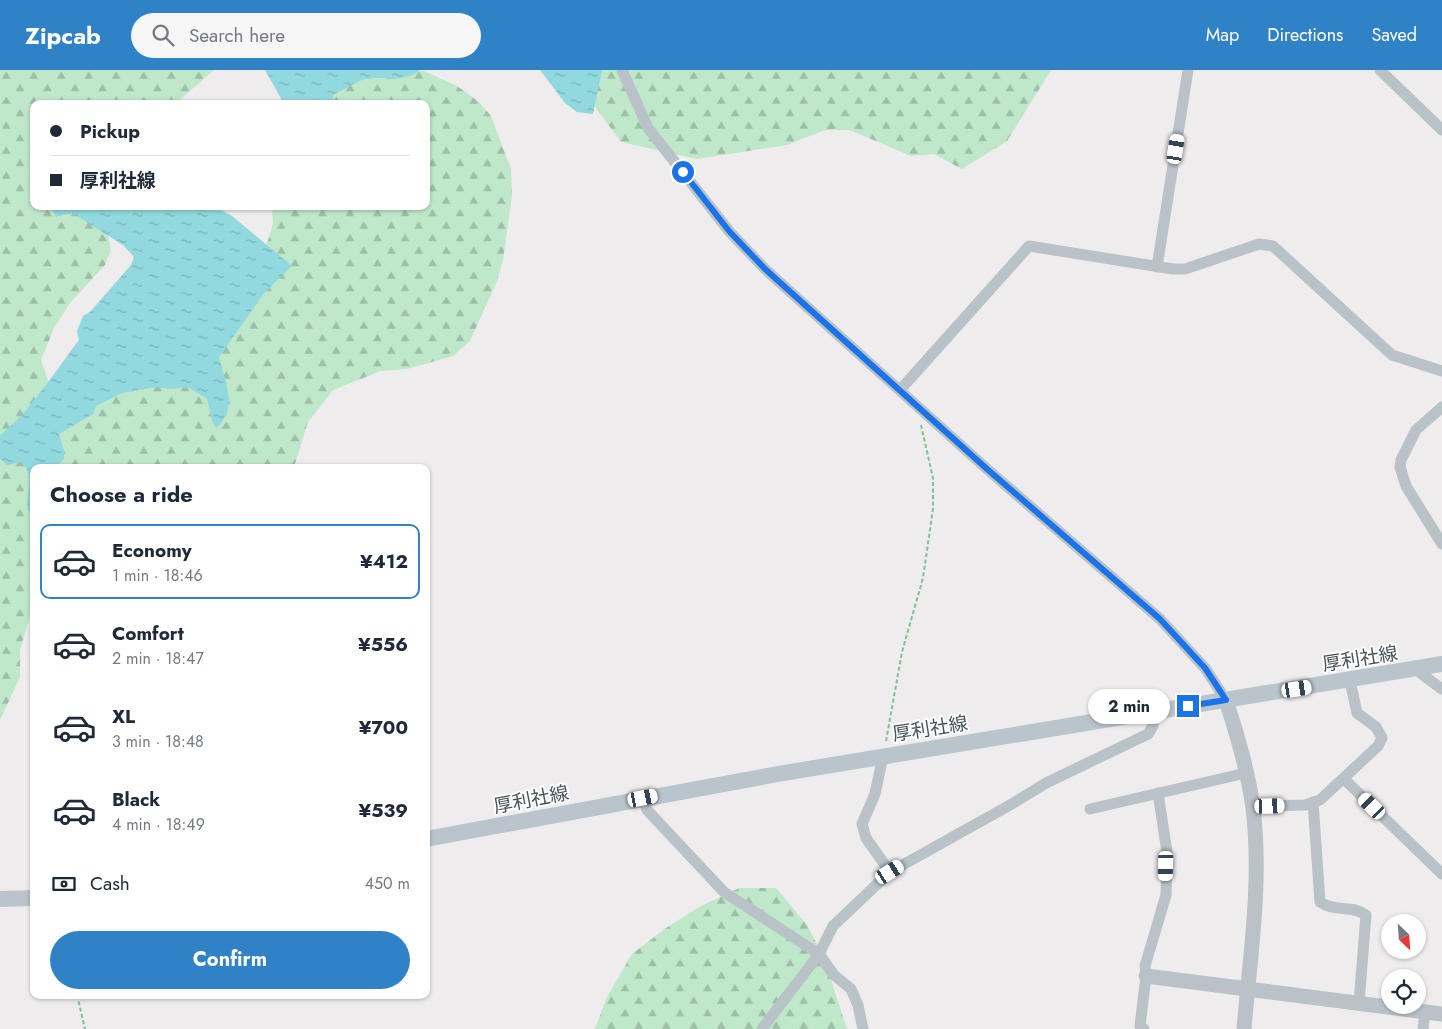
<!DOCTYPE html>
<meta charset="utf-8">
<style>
:root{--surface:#fff;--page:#f6f6f7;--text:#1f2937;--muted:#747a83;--line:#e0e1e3;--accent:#2f82c5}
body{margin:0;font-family:Jost,"Noto Sans JP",sans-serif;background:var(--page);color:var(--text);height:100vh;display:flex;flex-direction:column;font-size:19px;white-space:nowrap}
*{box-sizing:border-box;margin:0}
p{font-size:16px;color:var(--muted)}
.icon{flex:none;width:28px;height:28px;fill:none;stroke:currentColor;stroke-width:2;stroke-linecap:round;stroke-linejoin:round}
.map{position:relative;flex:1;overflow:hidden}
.sheet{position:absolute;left:30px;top:394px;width:400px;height:535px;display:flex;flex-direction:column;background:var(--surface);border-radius:10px;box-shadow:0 1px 4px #0004}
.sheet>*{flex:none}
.hud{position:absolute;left:30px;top:30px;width:400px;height:110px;border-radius:10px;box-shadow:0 1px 4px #0004;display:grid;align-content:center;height:110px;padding:0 20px;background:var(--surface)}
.needle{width:32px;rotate:155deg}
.tools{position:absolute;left:1381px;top:844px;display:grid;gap:10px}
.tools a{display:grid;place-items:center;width:45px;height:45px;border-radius:50%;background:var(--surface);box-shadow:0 1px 4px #0004;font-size:25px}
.end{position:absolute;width:22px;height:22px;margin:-11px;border:6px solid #1a73e8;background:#fff;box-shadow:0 0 0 2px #fff}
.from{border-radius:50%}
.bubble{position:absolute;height:35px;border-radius:18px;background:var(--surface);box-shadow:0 1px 4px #0004;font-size:16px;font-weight:700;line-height:35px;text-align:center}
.car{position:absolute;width:15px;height:30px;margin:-15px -8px;border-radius:6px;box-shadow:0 0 4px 1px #0007;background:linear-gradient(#fff 24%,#345 0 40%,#fff 0 76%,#345 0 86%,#fff 0)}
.hud b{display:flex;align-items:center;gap:18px;height:48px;font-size:19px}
.hud b+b{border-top:1px solid var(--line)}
.hud i{width:12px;height:12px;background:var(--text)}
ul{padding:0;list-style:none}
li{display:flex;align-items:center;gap:15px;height:75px;margin:0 10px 8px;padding:0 10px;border:2px solid transparent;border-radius:10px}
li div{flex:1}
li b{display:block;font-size:19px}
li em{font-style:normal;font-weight:700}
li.on{border-color:var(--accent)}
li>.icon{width:45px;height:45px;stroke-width:1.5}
h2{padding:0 20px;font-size:22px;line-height:60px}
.pay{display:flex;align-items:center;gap:12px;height:55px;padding:0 20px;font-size:19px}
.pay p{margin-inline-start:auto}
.action{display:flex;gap:10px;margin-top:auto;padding:10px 20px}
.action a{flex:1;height:58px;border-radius:30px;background:var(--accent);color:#fff;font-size:20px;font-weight:700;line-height:58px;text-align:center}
header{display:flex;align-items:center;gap:30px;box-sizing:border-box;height:70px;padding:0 25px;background:var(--accent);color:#fff}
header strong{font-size:24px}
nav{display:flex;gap:28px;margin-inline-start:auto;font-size:18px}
.search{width:350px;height:45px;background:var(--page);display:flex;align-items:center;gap:12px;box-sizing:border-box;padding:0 18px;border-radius:28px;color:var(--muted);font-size:19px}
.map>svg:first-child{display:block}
.forest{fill:url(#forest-firs)}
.water{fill:url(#water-ripples)}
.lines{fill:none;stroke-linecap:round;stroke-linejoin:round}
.path{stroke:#7cc197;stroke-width:2;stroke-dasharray:4 2.5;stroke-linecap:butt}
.minor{stroke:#b9c2c7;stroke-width:11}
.tertiary{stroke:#b9c2c7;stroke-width:15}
.secondary{stroke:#bac4cc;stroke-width:16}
.route{stroke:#1a73e8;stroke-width:6}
.labels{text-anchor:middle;stroke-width:4;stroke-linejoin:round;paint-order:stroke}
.street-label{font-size:19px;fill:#475157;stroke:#fff}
</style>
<header>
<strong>Zipcab</strong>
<div class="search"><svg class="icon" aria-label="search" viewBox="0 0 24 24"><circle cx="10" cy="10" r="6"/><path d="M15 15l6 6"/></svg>Search here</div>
<nav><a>Map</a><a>Directions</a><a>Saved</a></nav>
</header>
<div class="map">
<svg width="1442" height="959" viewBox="0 0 1442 959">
<defs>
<pattern id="forest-firs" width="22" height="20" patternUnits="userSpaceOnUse" patternTransform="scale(1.25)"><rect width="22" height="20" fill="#bfe8ca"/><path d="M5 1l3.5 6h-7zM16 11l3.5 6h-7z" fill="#9dbea7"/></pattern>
<pattern id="water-ripples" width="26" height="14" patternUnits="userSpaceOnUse" patternTransform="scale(1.25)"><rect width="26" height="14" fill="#91d8df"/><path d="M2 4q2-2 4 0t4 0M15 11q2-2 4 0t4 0" fill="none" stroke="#78b2b8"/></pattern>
</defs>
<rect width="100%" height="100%" fill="#eeecec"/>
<!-- forest -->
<g class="forest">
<path d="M0,0H214L175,34H34V136H98L105,151L111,180L105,195L70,233L54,258L41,290L49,313L260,196L273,154L272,136H426V34H314L328,19L398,0L424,1L457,16L478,31L491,46L511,99L512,125L503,190L497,211L470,271L453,286L407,299L381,301L333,320L308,352L294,397L34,398V533L20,580V607L0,650Z"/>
<path d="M579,0H1051L1007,71L962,99L934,84L911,86L850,60H825L787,75L697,89L621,72L583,20Z"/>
<path d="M739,818H776L807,855L824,888L847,959H595L607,927L632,884L666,858L699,837Z"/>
</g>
<!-- water -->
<g class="water">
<path d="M265,0H420C402,15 383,4 362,10C352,14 342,21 333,25L334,34H284Z"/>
<path d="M540,0H602L593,44L577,42L565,33Z"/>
<path d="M51,136H213L232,146L292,196L265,222L219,287C225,311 239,339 216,358L212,351L207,329L188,317L172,319L155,317L122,323L96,336L93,344L59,364L64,380V389L56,397L34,398V450C32,447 29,442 28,439C25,423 36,408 22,392L7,395L0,389V365C25,348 60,295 79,270L77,261L83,246L90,242L131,195L134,187L123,175L72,143L56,147Z"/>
</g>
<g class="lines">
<!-- path -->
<g class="path">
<path d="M886,671L902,582L923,508L933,439V408L921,355"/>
<path d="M77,925L85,959"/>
</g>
<!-- minor -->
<g class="minor">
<path d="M622,0L648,58L729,161L765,199L987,399L1160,549L1205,598L1226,630"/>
<path d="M1380,0L1442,60"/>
<path d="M1157,197L1188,0"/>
<path d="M900,320L1029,176L1173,199H1185L1259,174L1273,176L1392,285L1442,301"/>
<path d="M1442,337L1416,360L1401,390L1400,397L1406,416L1442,474"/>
<path d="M1415,599L1442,619"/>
<path d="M883,686L875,724L862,754L866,768L890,802"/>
<path d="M1344,709L1442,804"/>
<path d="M643,728L647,740L724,822L819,884L834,905L851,919L858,935L863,959"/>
<path d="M1313,732L1320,832C1334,842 1353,835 1366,845L1359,933"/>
<path d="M1252,736L1305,735L1320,730L1378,676L1382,668L1376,657L1357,643L1350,611"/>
<path d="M1090,739L1246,703"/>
<path d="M762,959L819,884L833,856L890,802L1010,735L1046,713L1148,664L1153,656L1150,642"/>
<path d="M1144,959L1140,956L1146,906L1145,896L1166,825L1167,782L1158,723"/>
<path d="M1423,959L1425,942"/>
</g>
<!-- tertiary -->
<g class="tertiary">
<path d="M1226,630C1237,665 1248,701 1253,738C1262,812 1250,886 1244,959"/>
<path d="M1146,906L1442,944"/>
</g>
<!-- secondary -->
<g class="secondary">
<path d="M426,769L778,704L1442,594"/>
<path d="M0,829L34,828"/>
</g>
</g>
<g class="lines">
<!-- route -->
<path class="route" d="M683,102L729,161L765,199L987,399L1160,549L1205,598L1226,630L1188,636"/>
</g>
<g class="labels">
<!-- street labels -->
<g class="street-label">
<text transform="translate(1360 588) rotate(-9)" y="7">厚利社線</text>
<text transform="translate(930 658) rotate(-9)" y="7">厚利社線</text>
<text transform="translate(531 729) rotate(-11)" y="7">厚利社線</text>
</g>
</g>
</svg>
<div class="tools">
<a><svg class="needle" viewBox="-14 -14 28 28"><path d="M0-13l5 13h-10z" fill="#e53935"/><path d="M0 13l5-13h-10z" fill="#747a83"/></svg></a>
<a><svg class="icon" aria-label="locate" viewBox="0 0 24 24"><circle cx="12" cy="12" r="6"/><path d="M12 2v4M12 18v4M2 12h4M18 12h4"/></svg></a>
</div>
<i class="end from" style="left:683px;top:102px"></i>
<i class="end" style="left:1188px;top:636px"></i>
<div class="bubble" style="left:1088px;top:619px;width:82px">2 min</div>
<i class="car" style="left:1176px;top:79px;rotate:9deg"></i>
<i class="car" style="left:1297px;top:619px;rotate:81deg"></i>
<i class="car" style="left:643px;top:728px;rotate:79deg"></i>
<i class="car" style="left:1270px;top:736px;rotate:88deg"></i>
<i class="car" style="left:1372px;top:736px;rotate:314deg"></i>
<i class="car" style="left:1166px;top:796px;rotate:181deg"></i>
<i class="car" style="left:890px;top:802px;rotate:58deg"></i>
<div class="hud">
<b><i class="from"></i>Pickup</b>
<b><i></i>厚利社線</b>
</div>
<section class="sheet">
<h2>Choose a ride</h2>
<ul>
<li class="on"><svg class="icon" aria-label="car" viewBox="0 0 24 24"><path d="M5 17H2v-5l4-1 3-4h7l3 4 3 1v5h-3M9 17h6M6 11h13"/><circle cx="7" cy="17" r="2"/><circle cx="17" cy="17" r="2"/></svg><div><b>Economy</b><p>1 min · 18:46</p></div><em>¥412</em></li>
<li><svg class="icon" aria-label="car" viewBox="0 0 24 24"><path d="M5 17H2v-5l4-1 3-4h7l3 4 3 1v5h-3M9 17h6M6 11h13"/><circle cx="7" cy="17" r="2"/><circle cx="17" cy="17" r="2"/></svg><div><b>Comfort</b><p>2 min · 18:47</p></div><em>¥556</em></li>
<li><svg class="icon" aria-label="car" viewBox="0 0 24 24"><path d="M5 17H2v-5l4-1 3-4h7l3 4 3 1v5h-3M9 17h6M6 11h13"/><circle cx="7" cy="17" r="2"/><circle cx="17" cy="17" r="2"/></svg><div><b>XL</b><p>3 min · 18:48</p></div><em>¥700</em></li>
<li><svg class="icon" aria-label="car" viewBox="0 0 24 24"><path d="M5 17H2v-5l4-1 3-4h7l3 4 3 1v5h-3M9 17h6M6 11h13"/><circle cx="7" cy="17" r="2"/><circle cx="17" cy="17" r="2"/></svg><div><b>Black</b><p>4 min · 18:49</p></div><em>¥539</em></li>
</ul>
<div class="pay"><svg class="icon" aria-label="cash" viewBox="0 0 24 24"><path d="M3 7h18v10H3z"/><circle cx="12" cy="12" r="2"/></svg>Cash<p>450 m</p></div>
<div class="action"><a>Confirm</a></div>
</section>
</div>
